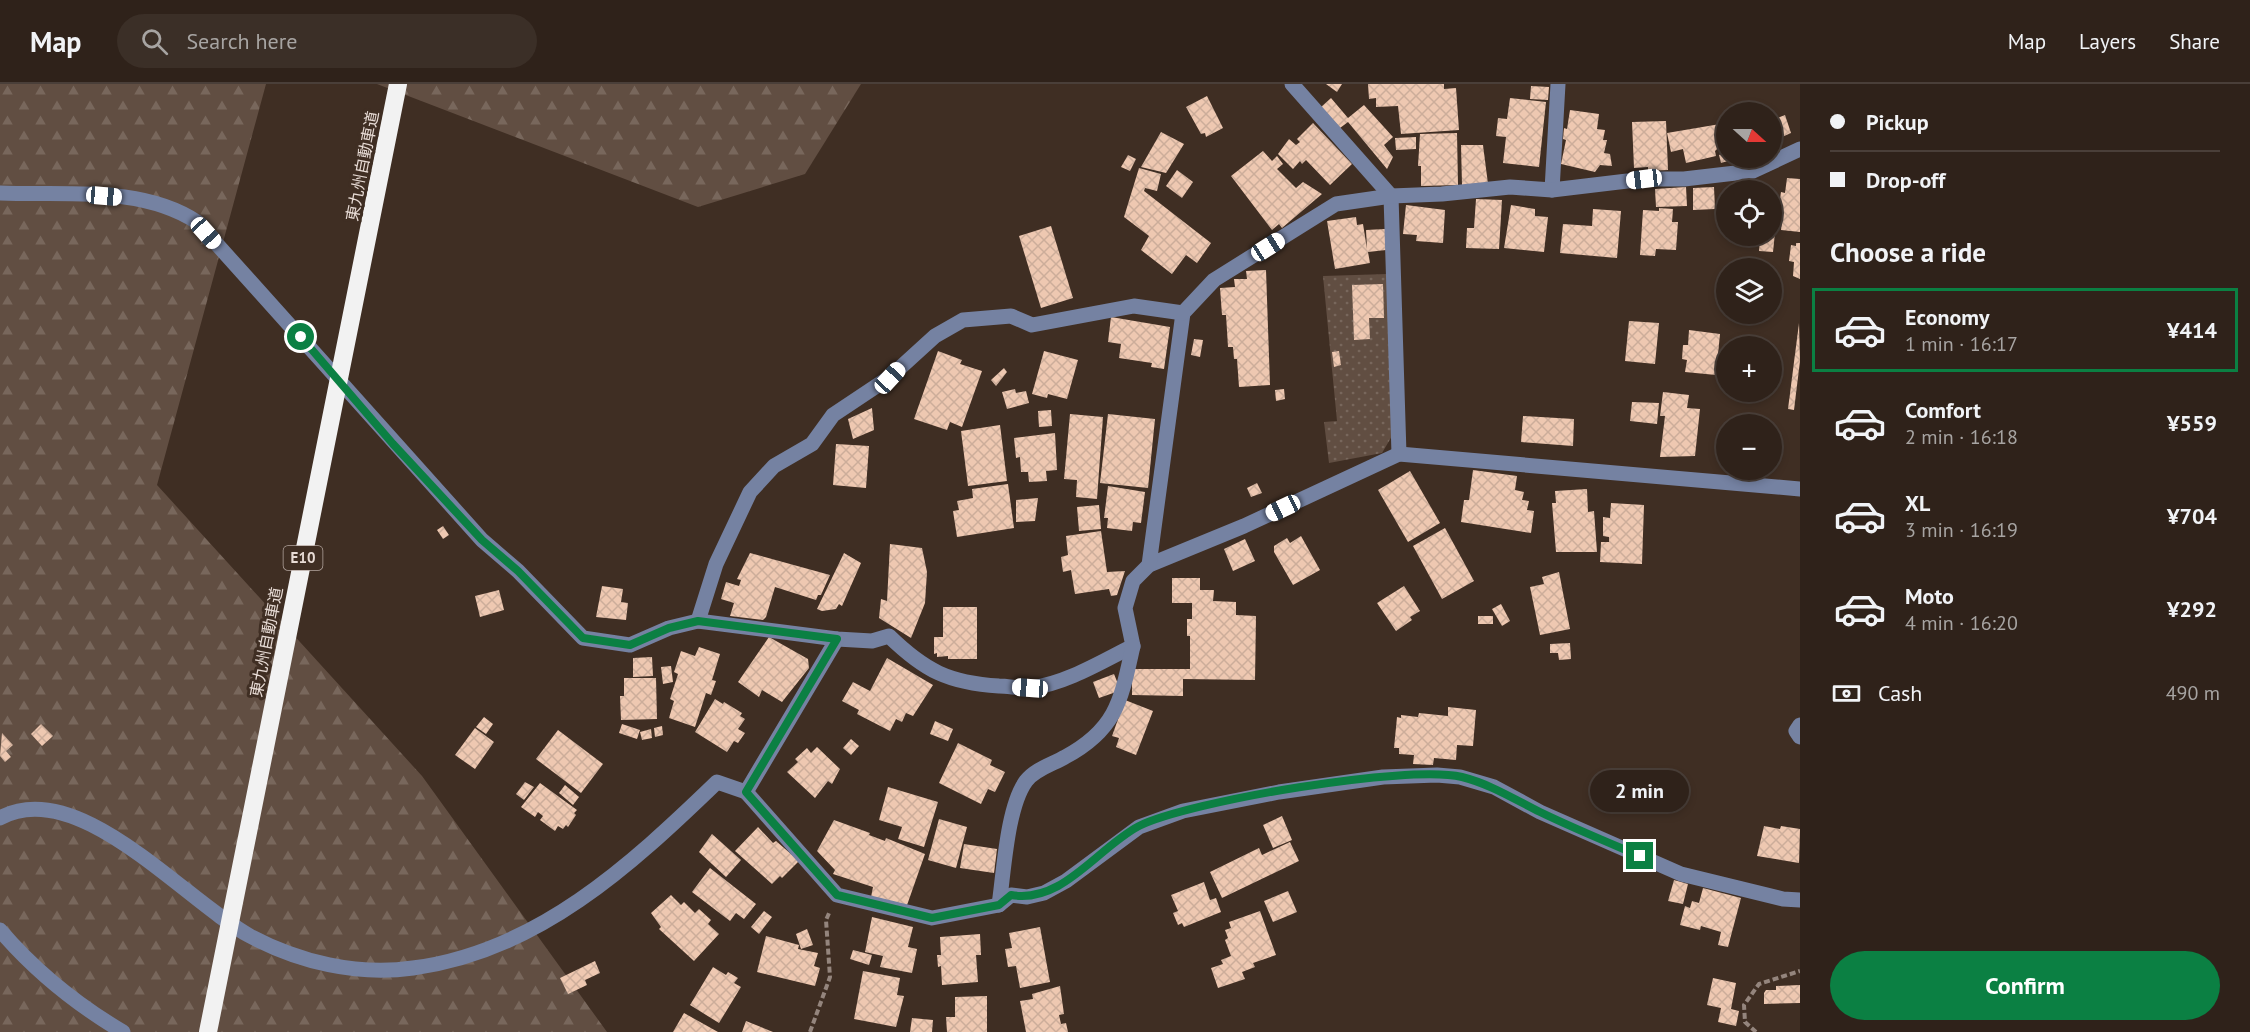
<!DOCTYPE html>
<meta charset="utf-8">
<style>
:root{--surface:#2f221a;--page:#3b2f27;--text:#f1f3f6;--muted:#a7a4a2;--line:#4a3f39;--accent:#0b8043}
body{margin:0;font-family:"PT Sans","Noto Sans JP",sans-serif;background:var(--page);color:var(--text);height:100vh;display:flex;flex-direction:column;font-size:22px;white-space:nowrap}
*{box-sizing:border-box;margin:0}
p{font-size:20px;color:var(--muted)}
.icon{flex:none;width:33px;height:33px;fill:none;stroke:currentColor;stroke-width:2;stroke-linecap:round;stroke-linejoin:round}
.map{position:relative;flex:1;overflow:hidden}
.sheet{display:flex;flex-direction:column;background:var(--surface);width:450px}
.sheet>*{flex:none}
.hud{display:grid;align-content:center;height:132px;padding:0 30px;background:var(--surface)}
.needle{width:39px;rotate:111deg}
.fabs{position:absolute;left:1716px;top:18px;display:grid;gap:12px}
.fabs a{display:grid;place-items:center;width:66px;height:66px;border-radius:50%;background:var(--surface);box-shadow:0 3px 9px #0003,0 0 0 2px var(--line);font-size:30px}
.end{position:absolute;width:27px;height:27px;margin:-14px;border:8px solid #0b8043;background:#fff;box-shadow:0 0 0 3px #fff}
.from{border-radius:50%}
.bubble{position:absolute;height:42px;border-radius:21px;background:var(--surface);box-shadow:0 3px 9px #0003,0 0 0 2px var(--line);font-size:20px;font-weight:700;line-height:42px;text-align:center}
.car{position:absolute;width:18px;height:36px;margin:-18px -9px;border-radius:8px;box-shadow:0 0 4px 2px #0007;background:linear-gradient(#fff 24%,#345 0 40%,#fff 0 76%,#345 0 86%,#fff 0)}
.hud b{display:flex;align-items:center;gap:21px;height:57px;font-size:22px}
.hud b+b{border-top:2px solid var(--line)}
.hud i{width:15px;height:15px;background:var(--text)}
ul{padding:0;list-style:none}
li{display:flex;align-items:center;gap:18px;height:84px;margin:0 12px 9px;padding:0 18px;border:3px solid transparent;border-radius:0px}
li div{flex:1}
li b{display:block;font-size:22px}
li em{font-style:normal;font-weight:700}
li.on{border-color:var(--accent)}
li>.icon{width:54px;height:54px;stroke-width:1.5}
h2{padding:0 30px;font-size:27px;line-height:72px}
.pay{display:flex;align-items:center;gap:15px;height:66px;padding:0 30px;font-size:22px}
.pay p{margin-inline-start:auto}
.primary-button{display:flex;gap:12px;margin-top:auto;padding:12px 30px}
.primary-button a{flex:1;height:69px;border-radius:36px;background:var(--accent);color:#fff;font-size:24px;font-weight:700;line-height:69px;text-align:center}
header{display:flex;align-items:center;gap:36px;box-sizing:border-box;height:84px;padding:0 30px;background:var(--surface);border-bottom:2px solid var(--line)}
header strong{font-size:28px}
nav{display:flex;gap:33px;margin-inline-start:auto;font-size:21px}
.search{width:420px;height:54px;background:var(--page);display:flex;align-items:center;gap:15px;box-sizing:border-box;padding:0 21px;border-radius:33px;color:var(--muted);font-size:22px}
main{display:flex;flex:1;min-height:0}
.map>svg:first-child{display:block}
.forest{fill:url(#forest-firs)}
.park{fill:url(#park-dots)}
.building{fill:url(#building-cross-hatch)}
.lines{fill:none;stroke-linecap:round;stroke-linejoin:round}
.path{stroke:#94857d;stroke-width:4;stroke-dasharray:6 3;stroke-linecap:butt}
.minor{stroke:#7582a2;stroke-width:15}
.highway-bridge{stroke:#f2f2f2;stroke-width:18}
.route{stroke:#0b8043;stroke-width:8}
.labels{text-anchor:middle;stroke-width:6;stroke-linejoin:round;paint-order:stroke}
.shield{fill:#3f2e23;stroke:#b5a7a0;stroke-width:1.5}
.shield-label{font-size:15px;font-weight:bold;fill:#e7dbd5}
.street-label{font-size:16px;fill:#e7dbd5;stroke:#3f2e23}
</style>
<header>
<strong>Map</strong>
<div class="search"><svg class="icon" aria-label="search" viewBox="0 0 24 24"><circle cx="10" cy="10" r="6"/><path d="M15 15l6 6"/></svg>Search here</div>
<nav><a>Map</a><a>Layers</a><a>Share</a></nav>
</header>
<main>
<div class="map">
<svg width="1800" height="948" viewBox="0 0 1800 948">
<defs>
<pattern id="forest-firs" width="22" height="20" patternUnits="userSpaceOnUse" patternTransform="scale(1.5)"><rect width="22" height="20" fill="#614e42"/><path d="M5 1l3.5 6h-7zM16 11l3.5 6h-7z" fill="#78675c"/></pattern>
<pattern id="park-dots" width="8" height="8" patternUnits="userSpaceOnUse" patternTransform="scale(1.5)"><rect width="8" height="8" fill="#614e42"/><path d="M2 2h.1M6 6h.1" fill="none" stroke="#78675c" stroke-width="1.8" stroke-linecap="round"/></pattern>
<pattern id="building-cross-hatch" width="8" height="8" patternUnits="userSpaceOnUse" patternTransform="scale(1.5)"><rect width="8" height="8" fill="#eec8b1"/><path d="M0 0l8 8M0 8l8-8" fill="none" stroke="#ccad9a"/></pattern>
</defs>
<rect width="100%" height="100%" fill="#3f2e23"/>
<!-- forest -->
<g class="forest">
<path d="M0,0H266L157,401L422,692L607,948H0Z"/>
<path d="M377,0H861L805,90L698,123Z"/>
</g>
<!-- park -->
<path class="park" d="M1387,190L1392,352L1382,369L1329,379L1324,338L1337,337L1323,192Z"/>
<!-- building -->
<g class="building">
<path d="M1326,0H1342L1337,8Z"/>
<path d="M1368,0H1444V5L1456,4L1459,46L1401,50L1398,22L1376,23V14L1369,15Z"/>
<path d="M1531,2L1549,3L1548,16L1530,15Z"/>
<path d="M1207,12L1223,44L1206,53L1205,49L1201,50L1186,23Z"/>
<path d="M1331,14L1348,34L1364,21L1393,53L1384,61L1393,73L1387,85L1348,38L1340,44L1321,23Z"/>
<path d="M1510,14L1546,18L1539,83L1503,79L1506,53L1496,52L1498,34L1507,35Z"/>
<path d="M1570,26L1599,30L1597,45L1605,46L1603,56H1607L1604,69L1610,70L1612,82L1600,81L1595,88L1561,80L1566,56L1563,55L1564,44L1567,45Z"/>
<path d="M1785,31L1791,49L1782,53L1775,35Z"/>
<path d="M1666,37L1668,86L1648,87V83L1634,84L1632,38Z"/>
<path d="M1313,39L1352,80L1330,101L1306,76L1302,80L1300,77L1293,85L1278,70L1289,55L1296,61L1300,58L1297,55Z"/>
<path d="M1726,39V63L1718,64L1715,67L1716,72L1686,79L1683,65L1671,68L1667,49Z"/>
<path d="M1161,48L1184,60L1166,89L1141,83Z"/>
<path d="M1457,49L1458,101L1421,102V82H1418L1420,50Z"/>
<path d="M1772,49L1776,64L1772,65Z"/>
<path d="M1416,53V65L1396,66L1395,54Z"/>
<path d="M1461,61H1483L1488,100L1462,101Z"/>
<path d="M1263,67L1272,77L1277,72L1283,80L1277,85L1296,104L1303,98L1322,110L1282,144L1279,140L1272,146L1231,92Z"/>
<path d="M1726,68V74H1738L1721,79L1719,71Z"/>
<path d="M1128,71L1136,75L1130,87L1121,83Z"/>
<path d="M1139,84L1161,90L1157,107L1145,104L1144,107L1211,159L1197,179L1186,171L1172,190L1141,166L1149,152L1124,133Z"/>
<path d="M1177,86L1193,98L1182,114L1166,102Z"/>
<path d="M1787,94L1800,95V148L1781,146L1783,128H1778L1781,108L1785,109Z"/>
<path d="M1686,103L1687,122L1656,123L1655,105Z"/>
<path d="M1714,103L1715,125L1693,126V104Z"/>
<path d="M1476,115L1502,116L1499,165L1466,164L1467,144H1474Z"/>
<path d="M1406,121L1445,126L1443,159L1416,157L1417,151L1403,150Z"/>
<path d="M1511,121L1535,125V132L1548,133L1544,168L1504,164Z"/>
<path d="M1659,124L1673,125L1672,138H1678L1676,166L1656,165L1655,172L1640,171L1643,126L1659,127Z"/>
<path d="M1593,125L1621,127L1617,174L1560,169L1563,140L1592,142Z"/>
<path d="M1356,133L1357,141L1363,140L1367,165L1366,146L1385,145L1386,166L1368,168L1370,179L1335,185L1327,137Z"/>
<path d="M1051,142L1073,214L1041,224L1019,152Z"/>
<path d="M1772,149H1775L1773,168L1759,167L1760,152H1772Z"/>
<path d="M1796,159H1800V195L1793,192L1794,178L1789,177L1791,161L1796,162Z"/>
<path d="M1266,186L1270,301L1239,303L1237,275H1234L1233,263H1228L1226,231H1222L1220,204L1235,203L1234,195H1247L1246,187Z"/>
<path d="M1383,200L1384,234H1369L1370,255L1354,256L1352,201Z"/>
<path d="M1111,233L1170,243L1164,285L1151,283L1152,279L1119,274L1121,260L1108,258Z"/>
<path d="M1629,237L1659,239L1655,280L1625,277Z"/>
<path d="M1799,239L1800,277L1794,326L1788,325Z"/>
<path d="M1689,246L1720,250L1716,291L1685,288L1687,276L1682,275L1683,261H1688Z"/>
<path d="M1194,255L1203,256L1200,273L1191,271Z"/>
<path d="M938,267L962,276L960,280L982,287L962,343L950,338L947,346L914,335Z"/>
<path d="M1044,267L1078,276L1067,315L1048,310L1047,314L1032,310Z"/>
<path d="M1339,267L1341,281L1334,283L1332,268Z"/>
<path d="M1004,284L1007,288L996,302L991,296Z"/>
<path d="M1015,305L1016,309L1026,307L1029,319L1007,325L1002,308Z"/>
<path d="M1284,305L1285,315L1276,317L1275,306Z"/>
<path d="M1663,308L1689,311L1687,324L1700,325L1695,372L1660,373L1665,332H1660Z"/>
<path d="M1632,318L1659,319L1657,340L1630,337Z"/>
<path d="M872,324L874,346L853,355L848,335Z"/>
<path d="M1051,326L1052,342L1039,343L1038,327Z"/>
<path d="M1070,330L1103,333L1097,415L1076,413L1077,396L1064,395Z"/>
<path d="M1108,330L1155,335L1148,404L1100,399Z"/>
<path d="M1523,332L1574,335L1573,362L1521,358Z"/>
<path d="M1000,341L1007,397L968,402L961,347Z"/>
<path d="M1055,349L1057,386L1046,387L1047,397L1029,398L1028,388H1021L1020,373L1016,374L1014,354Z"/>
<path d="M836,360L869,362L866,404L833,401Z"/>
<path d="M1473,386L1517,392L1515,406L1524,408L1522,416L1529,417L1527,426L1534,427L1531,449L1461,438L1464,416H1469Z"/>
<path d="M1410,387L1440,439L1408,458L1378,406Z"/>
<path d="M1257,399L1262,409L1251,413L1247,404Z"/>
<path d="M1008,400L1014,444L957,453L953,427L959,426L957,417L973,414L972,405Z"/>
<path d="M1108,402L1145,408L1141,439L1133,438L1132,447L1107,444L1108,434H1104Z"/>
<path d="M1587,405L1588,428L1594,427L1597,468H1556L1552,419H1556L1555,407Z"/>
<path d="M1038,414L1035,437L1016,438V416Z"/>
<path d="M1611,419L1644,421L1642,480L1600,478L1601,458H1609V453L1603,452V433L1610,434Z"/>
<path d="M1099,421L1101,445L1079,447L1077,423Z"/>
<path d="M443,442L449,451L443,455L437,446Z"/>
<path d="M1445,444L1474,497L1442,515L1413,462Z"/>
<path d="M1101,447L1107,488L1125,487L1117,511L1111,512L1109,505L1075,510L1071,486L1063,488L1061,473L1068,471L1066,452Z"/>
<path d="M1301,452L1320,486L1293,501L1274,468V462L1287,454L1290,459Z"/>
<path d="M1245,455L1255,477L1233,487L1224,465Z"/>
<path d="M890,460L922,464L927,488L925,519L911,554L879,534L881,515L887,517Z"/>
<path d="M750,469L830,491L821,511H818L816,516L775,503L766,533L763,536L730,532L734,519L721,515L726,498L739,502L741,496L737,495Z"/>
<path d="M844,469L861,479L842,522L839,520L836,525L822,527L817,525Z"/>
<path d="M1559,488L1570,545L1540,551L1530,503L1544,500L1542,493Z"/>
<path d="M1172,494H1200V506H1214L1213,517L1236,518V531L1256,532L1255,596L1183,595V612L1132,611V585H1190V552H1187V535H1192V519H1172Z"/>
<path d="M602,502L623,505L621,518L628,519L626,536L596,533Z"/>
<path d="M1404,502L1420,527L1410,533L1412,536L1396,547L1377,519Z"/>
<path d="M499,506L504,526L480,533L475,512Z"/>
<path d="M1501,520L1510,537L1502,542L1492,525Z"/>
<path d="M943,523H977V575H948V572L937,573V569L934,570V553H943Z"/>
<rect x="1478" y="532" width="15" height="8"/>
<path d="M769,553L808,575L809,584L782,618L762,606L759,613L738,598Z"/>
<path d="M1570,559L1571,575L1559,576L1558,569H1550V560Z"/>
<path d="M699,563L720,570L712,596L716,597L711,611L706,609L695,643L669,634L674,617L670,615L678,590L674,588L681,567L695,572Z"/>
<path d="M652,573L653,592L633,593V574Z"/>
<path d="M887,574L933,601L913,632L906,629L902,638L896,635L890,647L857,630L859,626L842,617L853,598L870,607Z"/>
<path d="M671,582L673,598L663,600L661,583Z"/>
<path d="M1114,590L1118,600L1116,608L1099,614L1093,598Z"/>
<path d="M624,594H656L657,635L621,636L620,612H624Z"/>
<path d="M715,615L723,620L724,618L742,629L740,632L745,635L738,645L745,649L738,659L734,657L727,668L695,648Z"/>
<path d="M1125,616L1153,627L1136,671L1116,663L1119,654L1112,652Z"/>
<path d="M1448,623L1476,626L1473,662L1457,661L1456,676L1434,674L1433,681L1413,680L1414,671L1399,670V664H1394L1397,633L1401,634V631L1418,633L1419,629L1448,632Z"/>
<path d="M484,633L493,640L486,650L476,643Z"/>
<path d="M935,637L953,645L948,657L930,650Z"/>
<path d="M41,640L53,652L42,662L31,650Z"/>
<path d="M622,640L640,646L637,655L619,649Z"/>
<path d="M662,642L663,651L655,653L654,644Z"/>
<path d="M475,644L494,658L475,685L455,671Z"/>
<path d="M651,645L652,654L642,656L640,648Z"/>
<path d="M558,646L603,680L581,709L536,675Z"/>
<path d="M2,649L13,661L6,667L11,673L5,678L0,672Z"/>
<path d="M851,655L859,662L851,671L843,664Z"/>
<path d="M958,659L992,676L990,681L1005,688L995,708L988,705L981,720L939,699Z"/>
<path d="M817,663L840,685L832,700L828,697L815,714L787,688L798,678L795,675L807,664L811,669Z"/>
<path d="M525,698L534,703L524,716L516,710Z"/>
<path d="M540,699L577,726L574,729L576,731L568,743L566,741L563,745L558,742L555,747L540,736L543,732L538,728L535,733L521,723Z"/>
<path d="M565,701L579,713L573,721L559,709Z"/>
<path d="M888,703L938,718L924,763L898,755L902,743L879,736Z"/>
<path d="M1282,732L1292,756L1273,764L1263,741Z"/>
<path d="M939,735L967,743L956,784L928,776Z"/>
<path d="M834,736L870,749L869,751L885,757L886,754L925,770L906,824L871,813L873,803L833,790L835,786L817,767Z"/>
<path d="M1764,742L1780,745L1781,742L1800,745L1799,779L1757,772Z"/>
<path d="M758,743L773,759L776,757L799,777L782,794L780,792L772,800L735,767Z"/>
<path d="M712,750L741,776L726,793L699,768Z"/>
<path d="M1290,758L1299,777L1222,814L1210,788L1259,764L1262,771Z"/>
<path d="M964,760L997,765L994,789L960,784Z"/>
<path d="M710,784L756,820L744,835L736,829L730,837L692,808Z"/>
<path d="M1674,796L1688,800L1683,820L1668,817Z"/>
<path d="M1204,798L1210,816L1216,814L1221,828L1184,843L1182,839L1178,841L1173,829L1178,827L1171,811Z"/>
<path d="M1703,804L1741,814L1728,863L1718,861L1721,848L1701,842L1700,846L1680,841L1685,822L1690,824L1692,817L1699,819Z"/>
<path d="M1288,807L1297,828L1273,838L1264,817Z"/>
<path d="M671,811L681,821L684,818L695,829L699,825L711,836L708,840L719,850L694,877L659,845L661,843L651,829Z"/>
<path d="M764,827L772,833L759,850L751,843Z"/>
<path d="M1260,827L1276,871L1253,879L1255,883L1242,888L1245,895L1218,904L1211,884L1223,880L1221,876L1231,872L1225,856L1228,854L1225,846L1231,844L1229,838Z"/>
<path d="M872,833L913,843L908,863L917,865L912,889L880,883L883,872L865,868Z"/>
<path d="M1040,843L1050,898L1020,904L1016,882L1008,883L1005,865L1012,864L1009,849Z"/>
<path d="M807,845L813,861L801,865L796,850Z"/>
<path d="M980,850L981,871H976L978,898L942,901L941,882L938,883L937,871H941L940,853Z"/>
<path d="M766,852L799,861L798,865L818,869L814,882L820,884L815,902L757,888Z"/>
<path d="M853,866L872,871L869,881L850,875Z"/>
<path d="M595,877L600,889L585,896L587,901L568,910L560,894Z"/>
<path d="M713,883L726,891L728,888L738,894L734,899L741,903L719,939L690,921Z"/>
<path d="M863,887L900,894L897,911L904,912L896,943L854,935Z"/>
<path d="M1713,894L1736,899L1731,925L1739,927L1736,942L1718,938L1721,924L1707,921Z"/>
<path d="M1800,901V919L1764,920V909L1766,906H1776V902Z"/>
<path d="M1060,902L1064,930L1059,931L1061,940L1066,939L1068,948H1026L1020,917L1033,915L1032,910Z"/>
<path d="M987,912V948H947L946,933H955V913Z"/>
<path d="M684,929L718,948H673Z"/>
<path d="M912,934L933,936L932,948H910Z"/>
<path d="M746,937L773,948H742Z"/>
</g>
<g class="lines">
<!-- path -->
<g class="path">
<path d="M810,948L830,893L826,836L830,827"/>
<path d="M1756,948L1745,938L1744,921L1759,900L1800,887"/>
</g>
<!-- minor -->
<g class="minor">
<path d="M1292,0L1391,112L1399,370"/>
<path d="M1552,106L1558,0"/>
<path d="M0,109C64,112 141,101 197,138L482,456L518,487L583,554L630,561L669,544L698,537L837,555L872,557L889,552C925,587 949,599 999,602C1009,602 1021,605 1031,604C1067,599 1101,578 1133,562L1125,524L1133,497L1149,481L1244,442L1399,370L1800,405"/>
<path d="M1149,481L1183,229L1214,196L1336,120L1391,112L1442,110L1510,103L1552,106L1644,95H1684L1753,87L1800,65"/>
<path d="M698,537L716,480L750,408L774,382L812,360L833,331L890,293L935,252L963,236L1011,232L1032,241L1134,222L1183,229"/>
<path d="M1800,641L1796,647L1800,653"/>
<path d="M746,708L837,811L932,834L999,821L1011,811L1027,813L1044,809L1066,797L1139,743L1183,727L1279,708L1383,693L1437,691L1460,693L1494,703L1540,728L1681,790L1783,815L1800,816"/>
<path d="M0,734C78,691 185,817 250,852C299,878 357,892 413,884C537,868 631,781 717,698L746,708L837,555"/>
<path d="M999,821C1004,787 1007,723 1026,697C1035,685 1053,680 1065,673C1117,645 1121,616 1133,562"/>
<path d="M0,846C35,887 76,920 123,948"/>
</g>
<!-- highway-bridge -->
<path class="highway-bridge" d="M208,948L398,0"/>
</g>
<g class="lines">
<!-- route -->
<path class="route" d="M301,253L393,360L482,456L518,487L583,554L630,561L669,544L698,537L837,555L746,708L837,811L932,834L999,821L1011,811C1063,820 1097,764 1139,742C1190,717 1407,680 1462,693C1490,700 1514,715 1540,728C1573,744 1607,758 1640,772"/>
</g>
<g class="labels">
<!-- shield labels -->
<rect class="shield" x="283.5" y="462" width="39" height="24" rx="4.5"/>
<g class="shield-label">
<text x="303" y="479">E10</text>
</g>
<!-- street labels -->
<g class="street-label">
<text transform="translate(362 82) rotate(-79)" y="6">東九州自動車道</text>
<text transform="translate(266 558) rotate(-79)" y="6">東九州自動車道</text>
</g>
</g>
</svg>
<div class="fabs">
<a><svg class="needle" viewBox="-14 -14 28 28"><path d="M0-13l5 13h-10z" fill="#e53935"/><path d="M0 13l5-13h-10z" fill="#a7a4a2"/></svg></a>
<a><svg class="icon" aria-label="locate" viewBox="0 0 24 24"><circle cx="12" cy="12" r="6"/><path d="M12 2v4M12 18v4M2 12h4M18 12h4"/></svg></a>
<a><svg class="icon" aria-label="layers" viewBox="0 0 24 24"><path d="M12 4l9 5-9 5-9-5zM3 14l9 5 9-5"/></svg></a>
<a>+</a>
<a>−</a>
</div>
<i class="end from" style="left:301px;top:253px"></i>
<i class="end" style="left:1640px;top:772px"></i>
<div class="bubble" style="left:1590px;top:686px;width:99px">2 min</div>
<i class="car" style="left:1644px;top:95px;rotate:263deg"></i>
<i class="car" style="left:104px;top:112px;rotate:95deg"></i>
<i class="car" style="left:206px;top:149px;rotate:138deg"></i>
<i class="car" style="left:1268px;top:163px;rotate:58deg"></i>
<i class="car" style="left:890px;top:294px;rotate:43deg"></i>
<i class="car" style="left:1283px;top:424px;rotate:245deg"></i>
<i class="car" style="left:1030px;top:604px;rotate:274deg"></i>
</div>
<section class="sheet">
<div class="hud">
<b><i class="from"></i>Pickup</b>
<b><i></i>Drop-off</b>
</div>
<h2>Choose a ride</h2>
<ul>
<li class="on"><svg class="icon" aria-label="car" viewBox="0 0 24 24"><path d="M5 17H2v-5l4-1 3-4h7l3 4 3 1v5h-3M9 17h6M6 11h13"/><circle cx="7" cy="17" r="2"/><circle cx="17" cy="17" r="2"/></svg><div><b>Economy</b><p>1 min · 16:17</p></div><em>¥414</em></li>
<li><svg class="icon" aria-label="car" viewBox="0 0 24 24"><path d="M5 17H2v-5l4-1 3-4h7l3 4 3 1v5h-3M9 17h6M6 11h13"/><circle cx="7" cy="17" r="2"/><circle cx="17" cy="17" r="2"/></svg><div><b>Comfort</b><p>2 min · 16:18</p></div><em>¥559</em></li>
<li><svg class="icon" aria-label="car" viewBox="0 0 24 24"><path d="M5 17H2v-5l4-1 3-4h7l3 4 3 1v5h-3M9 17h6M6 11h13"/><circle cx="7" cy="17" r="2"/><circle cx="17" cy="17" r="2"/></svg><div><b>XL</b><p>3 min · 16:19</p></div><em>¥704</em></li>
<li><svg class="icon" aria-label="car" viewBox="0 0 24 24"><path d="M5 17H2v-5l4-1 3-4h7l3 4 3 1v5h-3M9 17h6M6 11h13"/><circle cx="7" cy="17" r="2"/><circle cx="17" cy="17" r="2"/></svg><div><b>Moto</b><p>4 min · 16:20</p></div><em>¥292</em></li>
</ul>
<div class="pay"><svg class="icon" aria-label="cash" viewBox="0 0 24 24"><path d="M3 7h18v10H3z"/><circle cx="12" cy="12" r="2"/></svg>Cash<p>490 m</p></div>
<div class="primary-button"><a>Confirm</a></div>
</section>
</main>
